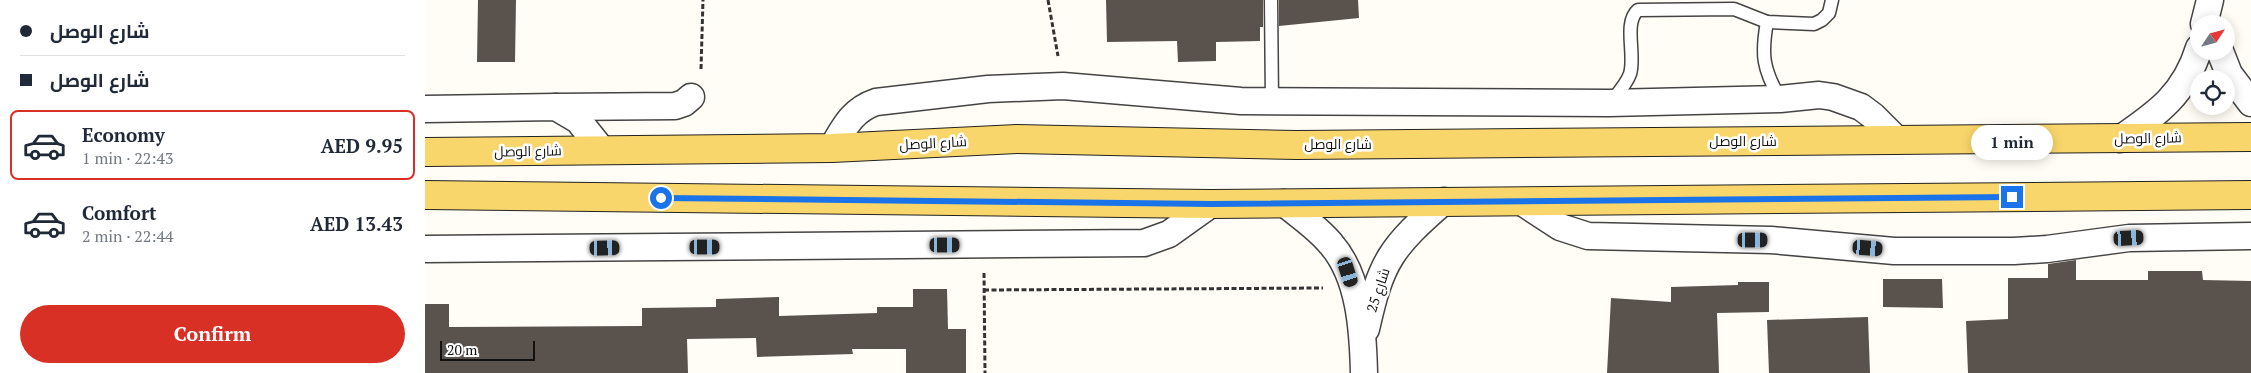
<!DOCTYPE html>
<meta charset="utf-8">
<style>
:root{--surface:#fff;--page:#f6f6f7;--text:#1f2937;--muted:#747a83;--line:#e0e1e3;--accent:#d93025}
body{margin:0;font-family:"PT Serif",Cairo,serif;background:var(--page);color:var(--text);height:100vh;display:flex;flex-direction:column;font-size:19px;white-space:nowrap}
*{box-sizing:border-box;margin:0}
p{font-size:16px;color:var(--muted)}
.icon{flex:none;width:28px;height:28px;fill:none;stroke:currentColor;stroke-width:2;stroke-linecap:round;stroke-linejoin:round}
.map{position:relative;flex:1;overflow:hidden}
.drawer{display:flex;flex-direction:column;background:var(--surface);width:425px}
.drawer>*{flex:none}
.top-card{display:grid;align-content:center;height:110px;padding:0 20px;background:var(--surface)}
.needle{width:32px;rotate:54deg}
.fabs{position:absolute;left:1765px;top:15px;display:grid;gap:10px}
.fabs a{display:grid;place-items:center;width:45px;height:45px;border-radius:50%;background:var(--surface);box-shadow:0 2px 12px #0003;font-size:25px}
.scale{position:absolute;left:15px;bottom:12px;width:95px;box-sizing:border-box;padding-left:5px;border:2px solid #111;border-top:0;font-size:14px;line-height:18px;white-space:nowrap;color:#111;-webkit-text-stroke:4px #fff;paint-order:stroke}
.end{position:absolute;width:22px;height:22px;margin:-11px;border:6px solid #1a73e8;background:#fff;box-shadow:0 0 0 2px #fff}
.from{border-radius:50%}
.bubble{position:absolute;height:35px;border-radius:18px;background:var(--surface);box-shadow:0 2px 12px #0003;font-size:16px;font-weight:600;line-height:35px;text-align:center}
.car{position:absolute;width:15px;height:30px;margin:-15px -8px;border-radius:6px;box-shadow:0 0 4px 1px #0007;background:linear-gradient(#222 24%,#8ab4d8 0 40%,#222 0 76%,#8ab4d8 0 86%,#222 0)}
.top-card b{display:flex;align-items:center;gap:18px;height:48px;font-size:19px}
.top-card b+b{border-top:1px solid var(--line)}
.top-card i{width:12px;height:12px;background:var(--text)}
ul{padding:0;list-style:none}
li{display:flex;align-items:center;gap:15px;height:70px;margin:0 10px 8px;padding:0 10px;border:2px solid transparent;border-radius:8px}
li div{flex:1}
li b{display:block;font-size:19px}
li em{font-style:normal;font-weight:600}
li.on{border-color:var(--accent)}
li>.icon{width:45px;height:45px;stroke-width:1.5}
.button{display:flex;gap:10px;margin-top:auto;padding:10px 20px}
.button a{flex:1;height:58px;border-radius:30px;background:var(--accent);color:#fff;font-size:20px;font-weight:600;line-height:58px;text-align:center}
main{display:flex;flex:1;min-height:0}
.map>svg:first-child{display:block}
.building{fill:#5a524d}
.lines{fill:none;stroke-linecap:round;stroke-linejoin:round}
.lane-casing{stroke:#444;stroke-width:15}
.street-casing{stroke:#444;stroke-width:29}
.primary-casing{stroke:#222;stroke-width:30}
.path{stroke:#333;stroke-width:3;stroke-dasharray:5 2.5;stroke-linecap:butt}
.lane{stroke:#fff;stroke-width:12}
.street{stroke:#fff;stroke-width:26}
.primary{stroke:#f9d66b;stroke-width:28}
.route{stroke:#1a73e8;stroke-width:6}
.labels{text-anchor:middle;stroke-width:5;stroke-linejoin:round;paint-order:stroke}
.street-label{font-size:14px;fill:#111;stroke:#fff}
</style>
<main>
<section class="drawer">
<div class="top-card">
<b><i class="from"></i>شارع الوصل</b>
<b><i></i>شارع الوصل</b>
</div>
<ul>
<li class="on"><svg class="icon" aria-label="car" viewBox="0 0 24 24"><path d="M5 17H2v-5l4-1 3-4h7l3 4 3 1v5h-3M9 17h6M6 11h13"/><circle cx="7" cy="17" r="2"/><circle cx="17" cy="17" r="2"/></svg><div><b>Economy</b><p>1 min · 22:43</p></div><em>AED 9.95</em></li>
<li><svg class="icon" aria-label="car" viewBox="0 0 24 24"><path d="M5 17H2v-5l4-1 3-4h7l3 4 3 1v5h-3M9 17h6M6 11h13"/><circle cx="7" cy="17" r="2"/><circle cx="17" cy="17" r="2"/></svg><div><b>Comfort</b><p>2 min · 22:44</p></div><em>AED 13.43</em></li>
</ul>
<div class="button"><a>Confirm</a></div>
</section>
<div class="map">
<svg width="1826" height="373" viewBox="0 0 1826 373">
<rect width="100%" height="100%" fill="#fffdf5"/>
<!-- building -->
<g class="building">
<path d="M53,0H91L90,62H52Z"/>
<path d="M681,0H838V27H835V41L791,42V61L753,62L752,41L682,42Z"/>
<path d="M854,0H933L934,18L854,26Z"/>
<path d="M1651,260V280H1723V271H1777L1778,280L1826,281V373H1543L1541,321L1583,319V278H1623V264Z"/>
<path d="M1458,279H1517L1518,308L1458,307Z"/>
<path d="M1313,282H1344V312L1292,313L1294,373H1182L1186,298L1246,302V287L1313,285Z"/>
<path d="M488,289H522L523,329H541V373H481V349H427L428,354L332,357L331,338L262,339L263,373H0V304H24V327L217,326V308L291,307V299L354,297V316L452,313V307H488Z"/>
<path d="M1443,317L1445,373H1344L1342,320Z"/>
</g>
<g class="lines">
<!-- lane casing -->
<g class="lane-casing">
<g id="lane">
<path d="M846,0L847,102"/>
<path d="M1342,22C1336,55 1338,69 1355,99"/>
<path d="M1185,103C1192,94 1201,85 1205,74C1211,55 1198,23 1213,10L1309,9L1342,22L1389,24L1397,20L1404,13L1407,0"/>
</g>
</g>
<!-- street casing -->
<g class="street-casing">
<g id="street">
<path d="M1779,24L1785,0"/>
<path d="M1795,51L1804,74L1826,103"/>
<path d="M131,107L250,106L259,103L266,97"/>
<path d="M0,109L131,107L153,120L177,150"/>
<path d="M1695,139C1733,113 1760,94 1774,48"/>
<path d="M407,148C419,128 427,110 451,102L563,89L638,86L816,101L1184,103L1355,99L1394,95L1408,97L1436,107L1448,116L1472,140"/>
<path d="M1097,202L1135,227L1163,236L1346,240L1469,251H1589L1622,249L1704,238L1826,236"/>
<path d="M859,203C875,216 893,228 906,244C935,277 938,331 939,373"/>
<path d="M0,249L719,243L744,234L786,204"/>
<path d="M941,329C956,261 966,247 1019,201"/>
</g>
</g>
<!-- primary casing -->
<g class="primary-casing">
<g id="primary">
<path d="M0,152L407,148L592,139L872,145L1826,137"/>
<path d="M0,195L786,204L1826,195"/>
</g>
</g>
<!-- path -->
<g class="path">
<path d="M623,0L633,56"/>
<path d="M276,69L278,0"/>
<path d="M559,273L560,373"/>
<path d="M559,290L898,288"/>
</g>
<!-- lane -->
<use href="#lane" class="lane"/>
<!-- street -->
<use href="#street" class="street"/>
<!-- primary -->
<use href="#primary" class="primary"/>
</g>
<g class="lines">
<!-- route -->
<path class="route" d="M236,198L786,204L1587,197"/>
</g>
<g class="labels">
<!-- street labels -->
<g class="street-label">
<text transform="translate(1723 138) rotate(-1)" y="5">شارع الوصل</text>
<text x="1318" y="146">شارع الوصل</text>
<text transform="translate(508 143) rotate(-3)" y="5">شارع الوصل</text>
<text x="913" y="149">شارع الوصل</text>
<text transform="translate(103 151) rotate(-1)" y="5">شارع الوصل</text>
<text transform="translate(953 290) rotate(-72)" y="5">شارع 25</text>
</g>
</g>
</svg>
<div class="fabs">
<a><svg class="needle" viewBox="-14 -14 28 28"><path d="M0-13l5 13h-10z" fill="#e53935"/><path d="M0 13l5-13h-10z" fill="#747a83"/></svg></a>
<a><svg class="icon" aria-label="locate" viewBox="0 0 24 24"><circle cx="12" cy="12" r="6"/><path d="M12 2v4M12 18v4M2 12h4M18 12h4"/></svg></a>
</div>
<div class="scale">20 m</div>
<i class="end from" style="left:236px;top:198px"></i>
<i class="end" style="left:1587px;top:197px"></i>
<div class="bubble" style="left:1546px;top:125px;width:82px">1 min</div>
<i class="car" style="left:1704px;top:238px;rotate:87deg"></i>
<i class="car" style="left:1328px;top:240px;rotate:90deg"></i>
<i class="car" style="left:520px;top:245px;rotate:90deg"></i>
<i class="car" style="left:280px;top:247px;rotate:90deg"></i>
<i class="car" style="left:180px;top:248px;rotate:89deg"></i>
<i class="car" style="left:1443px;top:248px;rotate:95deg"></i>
<i class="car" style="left:923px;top:272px;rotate:162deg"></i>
</div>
</main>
